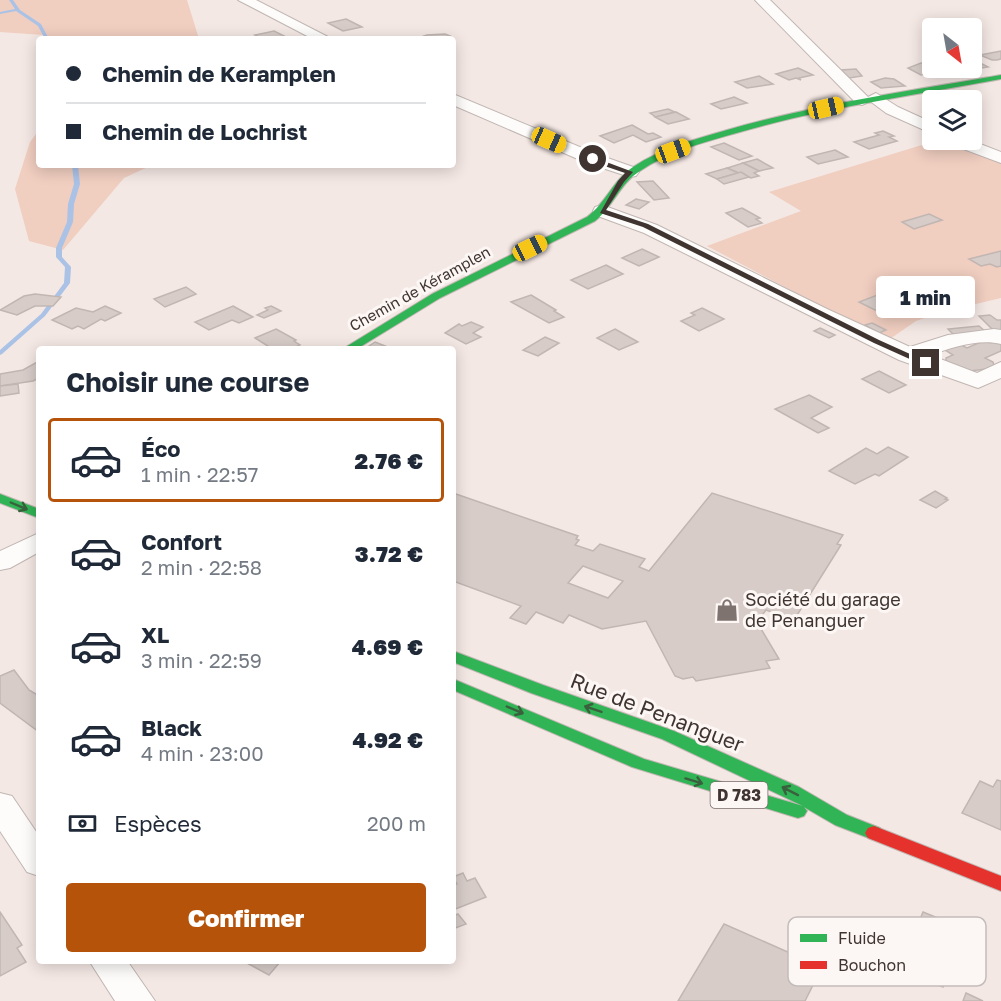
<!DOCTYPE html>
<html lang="fr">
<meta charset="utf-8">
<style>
:root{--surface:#fff;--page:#f2f2f3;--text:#1f2937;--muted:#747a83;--line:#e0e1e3;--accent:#b45309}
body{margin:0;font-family:"Golos Text",sans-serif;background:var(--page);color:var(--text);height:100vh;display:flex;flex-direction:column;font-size:22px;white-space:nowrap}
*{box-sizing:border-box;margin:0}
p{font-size:20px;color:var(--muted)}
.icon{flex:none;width:33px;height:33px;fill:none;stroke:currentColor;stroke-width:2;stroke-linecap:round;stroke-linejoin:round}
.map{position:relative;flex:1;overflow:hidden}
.sheet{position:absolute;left:36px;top:346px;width:420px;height:618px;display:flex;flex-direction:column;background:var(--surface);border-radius:6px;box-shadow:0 3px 15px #0003}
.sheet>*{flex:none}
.hud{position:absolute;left:36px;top:36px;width:420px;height:132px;border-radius:6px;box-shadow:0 3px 15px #0003;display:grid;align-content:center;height:132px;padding:0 30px;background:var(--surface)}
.needle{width:39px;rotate:149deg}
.buttons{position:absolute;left:922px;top:18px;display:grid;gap:12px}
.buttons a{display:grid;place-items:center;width:60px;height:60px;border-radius:6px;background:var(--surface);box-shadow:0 3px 15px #0003;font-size:30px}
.end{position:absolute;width:27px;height:27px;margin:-14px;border:8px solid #3f3430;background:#fff;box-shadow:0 0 0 3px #fff}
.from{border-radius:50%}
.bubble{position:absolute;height:42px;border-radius:6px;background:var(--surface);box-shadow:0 3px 15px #0003;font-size:20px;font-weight:800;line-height:42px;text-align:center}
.car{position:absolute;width:18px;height:36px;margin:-18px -9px;border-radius:8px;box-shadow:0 0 4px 2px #0007;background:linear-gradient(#f5c518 24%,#345 0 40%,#f5c518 0 76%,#345 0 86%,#f5c518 0)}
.hud b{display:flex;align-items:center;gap:21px;height:57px;font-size:22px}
.hud b+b{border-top:2px solid var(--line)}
.hud i{width:15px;height:15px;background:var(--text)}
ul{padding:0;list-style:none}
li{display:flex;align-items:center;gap:18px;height:84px;margin:0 12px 9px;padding:0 18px;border:3px solid transparent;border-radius:6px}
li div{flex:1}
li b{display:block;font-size:22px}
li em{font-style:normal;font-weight:800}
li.current{border-color:var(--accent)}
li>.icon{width:54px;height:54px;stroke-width:1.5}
h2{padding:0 30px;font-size:27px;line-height:72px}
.pay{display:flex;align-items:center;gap:15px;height:66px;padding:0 30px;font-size:22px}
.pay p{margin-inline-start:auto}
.action{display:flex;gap:12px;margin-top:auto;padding:12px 30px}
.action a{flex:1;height:69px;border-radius:6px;background:var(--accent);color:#fff;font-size:24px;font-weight:800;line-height:69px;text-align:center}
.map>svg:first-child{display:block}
.green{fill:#f0cec0}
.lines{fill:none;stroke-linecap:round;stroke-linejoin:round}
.stream{fill:#abc2e7;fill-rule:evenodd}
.building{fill:#d7ccc8;stroke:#c1b6b2;stroke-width:1.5;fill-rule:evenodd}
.street-casing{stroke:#c0b6b2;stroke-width:2}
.fast-casing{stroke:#c0b6b2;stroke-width:2}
.jam-casing{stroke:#c0b6b2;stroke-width:2}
.street{fill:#fdfcfb;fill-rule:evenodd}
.fast{fill:#30b455;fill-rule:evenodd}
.jam{fill:#e5322d;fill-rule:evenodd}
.oneway{stroke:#3a613d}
.route{fill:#3f3430}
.labels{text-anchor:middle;stroke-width:6;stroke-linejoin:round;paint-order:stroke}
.far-street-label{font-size:15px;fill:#3f3430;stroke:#fcf7f4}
.shield{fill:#fcf7f4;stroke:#786e6b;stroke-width:1.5}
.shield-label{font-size:16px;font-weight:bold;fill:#3f3430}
.poi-label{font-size:18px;fill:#3f3430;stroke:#fcf7f4;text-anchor:start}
.near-street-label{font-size:21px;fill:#3f3430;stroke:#fcf7f4}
.key{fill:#fcf7f4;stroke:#c3bcb9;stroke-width:1.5}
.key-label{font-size:16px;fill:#3f3430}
</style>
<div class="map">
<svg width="1001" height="1001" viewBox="0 0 1001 1001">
<rect width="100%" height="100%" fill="#f4e8e4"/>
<!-- green -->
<g class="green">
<path d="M0,0H187L199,39H46L43,35L0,32Z"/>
<path d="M39,130V165H152L124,178L63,250L29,241L15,189L30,142Z"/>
<path d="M938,140L1001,162V298L938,313L916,321L887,341L707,246L801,211L769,192Z"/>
</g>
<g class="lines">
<!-- stream -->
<g class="stream">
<path d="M9,0H13L20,10L41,24L49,39H45L38,26L16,11L0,14V12L15,9Z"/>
<path d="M72,165H78L80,184L74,204L73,222L62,248V257L71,267L70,283L45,316L2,354L0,355V350L41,314L64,283L65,267L56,257V248L67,222L68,204L74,184Z"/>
</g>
</g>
<!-- building -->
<g class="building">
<path d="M346,19L362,27L343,31L328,23Z"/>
<path d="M274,31L290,39H262L255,35Z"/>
<path d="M445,34L450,36L444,38L446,39H415L427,35Z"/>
<path d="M1001,51V59L997,60H992L980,55Z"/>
<path d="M976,61L988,67L963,71L956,68H972V62Z"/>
<path d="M921,63L928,64L942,71L921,75L908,68Z"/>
<path d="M798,68L813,75L799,78L801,80L796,78L789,80L776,74Z"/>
<path d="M856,69L862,76L849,78L841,70Z"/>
<path d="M759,76L773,84L747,88L735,82Z"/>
<path d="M885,78L894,79L905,86L881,88L871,82Z"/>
<path d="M734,97L747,103L721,109L711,104Z"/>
<path d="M668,109L675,112L656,117L650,113Z"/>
<path d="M676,112L689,119L668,124L655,117Z"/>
<path d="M632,125L648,134L653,133L661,137L646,142L633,135L614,143L600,136Z"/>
<path d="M883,131L894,136L889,137L897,141L869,149L854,142L879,135L875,133Z"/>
<path d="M724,143L752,156L739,160L711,147Z"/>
<path d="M835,150L848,157L818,164L807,157Z"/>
<path d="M757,159L773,168L759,171L743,163Z"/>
<path d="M743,163L759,171L754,173L759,176L751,178L727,168Z"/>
<path d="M727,168L738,173L717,179L706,174Z"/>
<path d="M741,172L749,177L724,184L717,179Z"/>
<path d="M653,181L669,198L654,200L637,182Z"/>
<path d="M636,199L649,202L639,209L626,205Z"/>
<path d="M742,208L760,218L756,219L762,223L748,227L726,213Z"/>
<path d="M929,214L942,220L914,229L902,222Z"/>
<path d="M642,249L659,257L639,266L622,258Z"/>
<path d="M1001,251V266L997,267L990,264L981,266L969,259Z"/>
<path d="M606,265L623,274L588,289L571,280Z"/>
<path d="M186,287L196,294L165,307L154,299Z"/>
<path d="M35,294L61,297L53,306H35L17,315L0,310L24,296Z"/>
<path d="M880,294L893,301L899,299L904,302L879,312L859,302Z"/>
<path d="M531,295L556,310L554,311L564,317L549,323L511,302Z"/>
<path d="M105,306L121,313L105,321L101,319L84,329L78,326L72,329L52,320L76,308L93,312Z"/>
<path d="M233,306L253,317L239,323L232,320L209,330L195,322Z"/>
<path d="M271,306L281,311L264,318L257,315L268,310L265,308Z"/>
<path d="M702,308L724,319L699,331L681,321L695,315L691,313Z"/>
<path d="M990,315L997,320H1001V330L994,331L979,316Z"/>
<path d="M471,322L483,327L473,333L481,337L466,344L445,333L459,324L462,326Z"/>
<path d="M872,323L886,330L879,333L865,325Z"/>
<path d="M979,326L986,332L956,337L948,329Z"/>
<path d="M820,328L835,335L829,338L814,331Z"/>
<path d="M276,329L296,340L294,341L300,345L290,350H274L255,338Z"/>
<path d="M615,329L638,342L619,350L597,338Z"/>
<path d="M545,337L559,343L538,356L523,350Z"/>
<path d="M990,338L1001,344V351L985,358L993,362L994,365L986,369L970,371L946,361V358L953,355L945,350L944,347L959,344L967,348Z"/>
<path d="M375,342L390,348L363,350Z"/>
<path d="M39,361V378L33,381L0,386V374L23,370Z"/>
<path d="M879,371L906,385L889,393L862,379Z"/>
<path d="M18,384L19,393L0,396V386Z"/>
<path d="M809,395L832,407L811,418L829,428L818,433L775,409Z"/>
<path d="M888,447L908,457L879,476L875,474L855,484L829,471L866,448L877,454Z"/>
<path d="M935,491L947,498L945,499L948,500L936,508L920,500Z"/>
<path d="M453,493L578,536L576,539L579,540L575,545L593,551L600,544L645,559L639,567L649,571L712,493L843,535L837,544L841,545L794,620L766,610L757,622L779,659L766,661L770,668L696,681L693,677L683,679L675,676L646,621L602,629L569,615L563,623L536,612L526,624L510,618L521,606L453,581ZM583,566L623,581L608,598L568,583Z"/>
<path d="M14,670L29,690L39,696V732L0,703V676Z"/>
<path d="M997,780L1001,781V830L962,813L980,781L993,787Z"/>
<path d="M463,873L467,881L475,878L486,897L453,910V886L457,884L453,877Z"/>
<path d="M0,912L22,945L17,948L26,962L0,976Z"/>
<path d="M923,912L965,929L943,987L900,969Z"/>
<path d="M458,914L466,924L453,929V916Z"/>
<path d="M724,924L822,967L805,1001H678Z"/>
<path d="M245,962H280L269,975Z"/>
<path d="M966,993L983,1001H963Z"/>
</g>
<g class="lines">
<!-- street casing -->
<g class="street-casing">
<g id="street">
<path d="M238,0H256L332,39H313Z"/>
<path d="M755,0H770L868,97L876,93L898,107L933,123V134L886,113L870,101L862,105L856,103Z"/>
<path d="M453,94L599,155L636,168L639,172L636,176L630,177L587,163L453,105Z"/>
<path d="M947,140H970L1001,152V163L950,144Z"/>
<path d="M602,205L657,225L827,309L910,347L948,335L994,329L1001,330V344C979,338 951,348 930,355L977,373L1001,362V378L978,388L899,360L644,233L595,215L593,211L595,207Z"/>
<path d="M39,533V552L10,568L0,570V551Z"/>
<path d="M0,793L12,796L39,836V876L27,872L0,831Z"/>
<path d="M90,962H128L155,1001H115Z"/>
</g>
</g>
<!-- fast casing -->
<g class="fast-casing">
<g id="fast">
<path d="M1001,75V79C911,96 821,108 733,134C701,143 668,152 640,171C620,183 613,207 595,221L440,298L355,350H341L432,294L587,217C606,203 614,179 633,167C662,148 695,139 727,130C817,104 909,91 1001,75Z"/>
<path d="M0,494L39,509V518L0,503Z"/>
<path d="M453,651L543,685L674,731L799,787L847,815L880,828L883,833L880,838L874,840L835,825L804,807L807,811L804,816L798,818L632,767L453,690V679L644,759L803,806L662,739L531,693L453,662Z"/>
</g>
</g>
<!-- jam casing -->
<g class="jam-casing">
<path id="jam" d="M874,826L1001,876V891L868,838L865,833L868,828Z"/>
</g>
<!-- street -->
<use href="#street" class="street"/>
<!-- fast -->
<use href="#fast" class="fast"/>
<!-- jam -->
<use href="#jam" class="jam"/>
</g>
<!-- one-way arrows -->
<defs><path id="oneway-shaft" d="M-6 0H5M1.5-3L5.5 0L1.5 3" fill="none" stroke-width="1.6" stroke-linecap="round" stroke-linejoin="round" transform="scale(1.5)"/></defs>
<g class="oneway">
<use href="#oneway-shaft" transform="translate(19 506) rotate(23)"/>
<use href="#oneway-shaft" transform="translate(593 709) rotate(-161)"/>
<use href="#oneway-shaft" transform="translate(515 710) rotate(23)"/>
<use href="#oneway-shaft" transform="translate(694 781) rotate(17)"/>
<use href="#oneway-shaft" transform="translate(790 791) rotate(-153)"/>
</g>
<!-- route -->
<path class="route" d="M593,157L633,172L624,182L606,210L648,224L879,340L930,363L923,365L874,343L643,227L600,213L618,181L625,173L590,161Z"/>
<!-- icons -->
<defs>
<g id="shop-bare" transform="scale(1.8)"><path d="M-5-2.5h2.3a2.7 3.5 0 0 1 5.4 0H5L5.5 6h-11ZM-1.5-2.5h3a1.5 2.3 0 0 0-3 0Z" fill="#7e736f" stroke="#fcf7f4" stroke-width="2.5" paint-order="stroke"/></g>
</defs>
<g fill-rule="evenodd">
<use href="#shop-bare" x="727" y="610"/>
</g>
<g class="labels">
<!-- far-street labels -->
<g class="far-street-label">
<text transform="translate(420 289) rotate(-29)" y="5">Chemin de Kéramplen</text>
</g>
<!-- shield labels -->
<rect class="shield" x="710.5" y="782" width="57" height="26" rx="4.5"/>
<g class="shield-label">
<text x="739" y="801">D 783</text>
</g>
<!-- poi labels -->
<g class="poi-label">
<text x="745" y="606">Société du garage<tspan x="745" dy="21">de Penanguer</tspan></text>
</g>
<!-- near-street labels -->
<g class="near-street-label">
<text transform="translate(657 713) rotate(21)" y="7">Rue de Penanguer</text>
</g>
</g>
<!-- legend -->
<rect x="788" y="917" width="198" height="69" rx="9" class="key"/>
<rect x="800" y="934" width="27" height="8" fill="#30b455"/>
<rect x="800" y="961" width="27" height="8" fill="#e5322d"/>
<g class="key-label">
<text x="838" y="944">Fluide</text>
<text x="838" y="971">Bouchon</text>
</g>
</svg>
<div class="buttons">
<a><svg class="needle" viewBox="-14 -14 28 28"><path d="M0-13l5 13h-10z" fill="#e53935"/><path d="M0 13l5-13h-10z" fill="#747a83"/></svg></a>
<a><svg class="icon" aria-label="layers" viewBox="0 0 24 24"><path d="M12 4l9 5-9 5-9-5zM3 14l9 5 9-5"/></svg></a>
</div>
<i class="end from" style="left:593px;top:159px"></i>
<i class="end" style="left:926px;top:363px"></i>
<div class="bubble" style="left:876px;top:276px;width:99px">1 min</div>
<i class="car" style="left:826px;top:108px;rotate:77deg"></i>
<i class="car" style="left:549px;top:140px;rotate:114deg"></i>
<i class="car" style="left:673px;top:151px;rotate:70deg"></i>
<i class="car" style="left:530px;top:248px;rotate:64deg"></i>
<div class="hud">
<b><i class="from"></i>Chemin de Keramplen</b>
<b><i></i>Chemin de Lochrist</b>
</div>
<section class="sheet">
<h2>Choisir une course</h2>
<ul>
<li class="current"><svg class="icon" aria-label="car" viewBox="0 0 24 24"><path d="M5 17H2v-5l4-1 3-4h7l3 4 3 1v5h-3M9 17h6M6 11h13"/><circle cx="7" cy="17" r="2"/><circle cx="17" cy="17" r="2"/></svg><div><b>Éco</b><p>1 min · 22:57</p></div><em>2.76 €</em></li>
<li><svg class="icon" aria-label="car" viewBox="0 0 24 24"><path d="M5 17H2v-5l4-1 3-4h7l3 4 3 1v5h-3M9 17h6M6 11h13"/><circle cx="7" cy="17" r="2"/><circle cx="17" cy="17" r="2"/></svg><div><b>Confort</b><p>2 min · 22:58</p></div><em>3.72 €</em></li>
<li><svg class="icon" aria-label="car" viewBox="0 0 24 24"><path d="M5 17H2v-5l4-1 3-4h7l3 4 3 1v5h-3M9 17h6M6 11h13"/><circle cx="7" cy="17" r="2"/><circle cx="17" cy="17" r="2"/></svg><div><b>XL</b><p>3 min · 22:59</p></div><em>4.69 €</em></li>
<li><svg class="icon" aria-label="car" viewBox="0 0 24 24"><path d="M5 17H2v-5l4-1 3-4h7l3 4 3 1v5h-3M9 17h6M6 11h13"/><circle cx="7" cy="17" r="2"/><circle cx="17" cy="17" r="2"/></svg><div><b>Black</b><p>4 min · 23:00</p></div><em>4.92 €</em></li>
</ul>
<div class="pay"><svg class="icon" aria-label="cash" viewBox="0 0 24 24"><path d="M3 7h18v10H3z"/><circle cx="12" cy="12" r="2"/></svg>Espèces<p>200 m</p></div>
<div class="action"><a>Confirmer</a></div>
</section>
</div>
